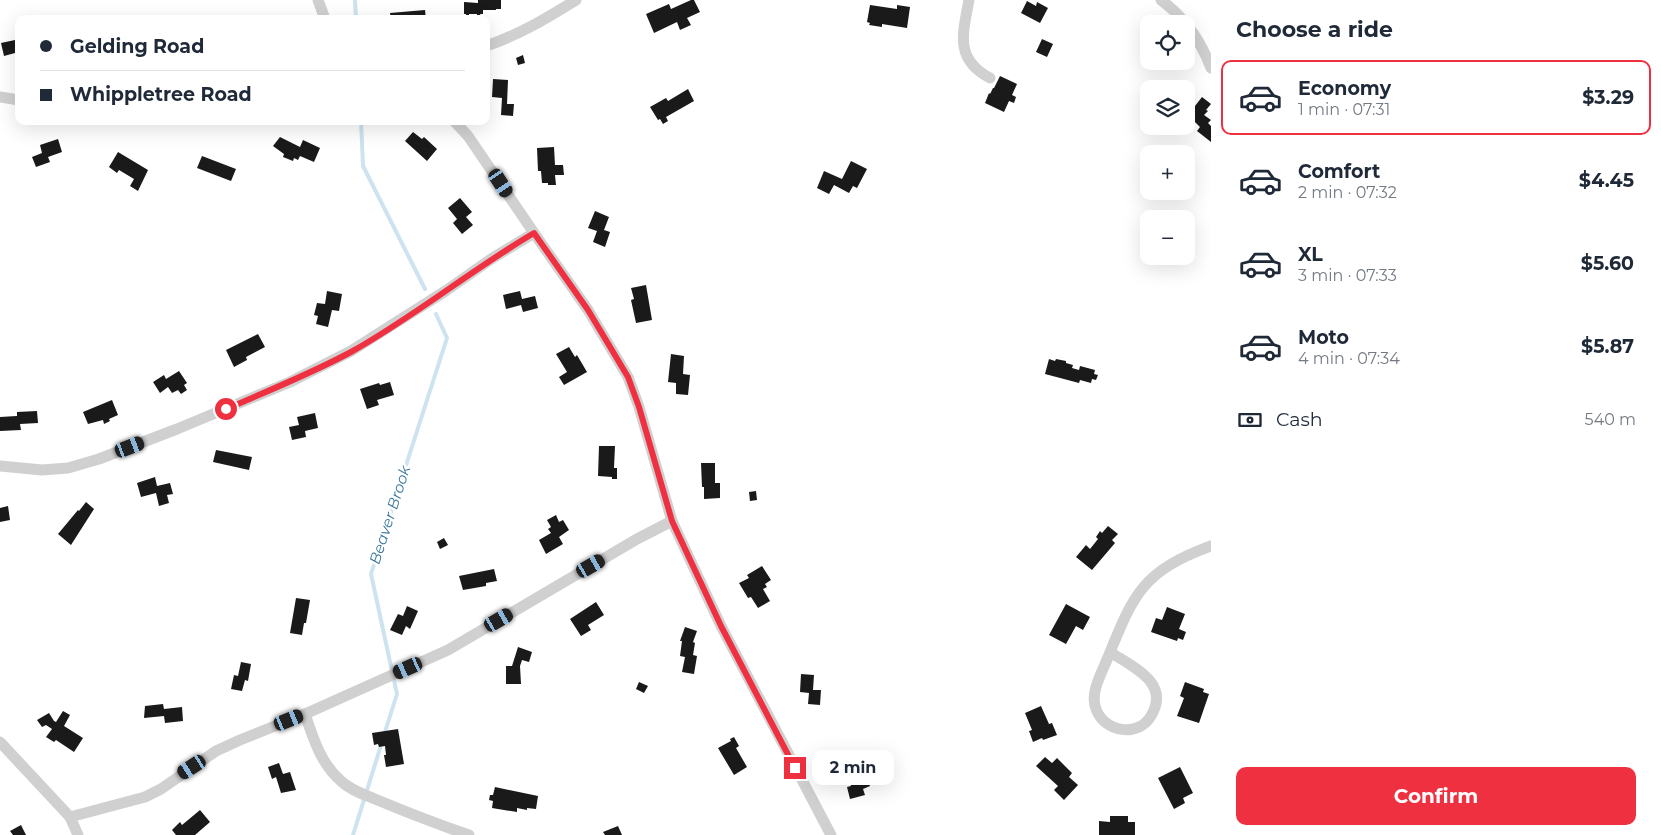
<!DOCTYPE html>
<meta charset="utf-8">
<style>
:root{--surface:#fff;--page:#f2f2f3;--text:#1f2937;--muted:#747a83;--line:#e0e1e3;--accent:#ef3040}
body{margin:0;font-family:Montserrat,sans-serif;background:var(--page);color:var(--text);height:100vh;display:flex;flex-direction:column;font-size:19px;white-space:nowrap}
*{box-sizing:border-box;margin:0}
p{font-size:16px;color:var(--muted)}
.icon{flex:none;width:28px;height:28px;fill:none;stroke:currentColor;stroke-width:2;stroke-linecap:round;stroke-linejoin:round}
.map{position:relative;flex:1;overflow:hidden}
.sheet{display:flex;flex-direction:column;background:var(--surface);width:450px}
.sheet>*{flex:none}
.hud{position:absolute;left:15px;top:15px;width:475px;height:110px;border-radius:10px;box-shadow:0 5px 20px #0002;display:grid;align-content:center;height:110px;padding:0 25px;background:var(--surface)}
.fabs{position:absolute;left:1140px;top:15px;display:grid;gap:10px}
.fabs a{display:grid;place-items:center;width:55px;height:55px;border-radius:10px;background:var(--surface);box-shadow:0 5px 20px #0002;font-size:25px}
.end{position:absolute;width:22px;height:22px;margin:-11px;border:6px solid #ef3040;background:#fff;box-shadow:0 0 0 2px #fff}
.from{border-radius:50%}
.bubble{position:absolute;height:35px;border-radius:10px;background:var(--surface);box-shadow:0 5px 20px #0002;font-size:16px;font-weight:700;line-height:35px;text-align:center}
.car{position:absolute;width:15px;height:30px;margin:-15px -8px;border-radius:6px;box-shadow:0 0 4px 1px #0007;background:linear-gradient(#222 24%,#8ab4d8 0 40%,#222 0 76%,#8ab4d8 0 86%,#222 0)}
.hud b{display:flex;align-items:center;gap:18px;height:48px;font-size:19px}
.hud b+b{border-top:1px solid var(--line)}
.hud i{width:12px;height:12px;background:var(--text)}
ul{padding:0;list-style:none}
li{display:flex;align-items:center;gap:15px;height:75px;margin:0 10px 8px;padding:0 15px;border:2px solid transparent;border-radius:10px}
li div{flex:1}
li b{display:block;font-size:19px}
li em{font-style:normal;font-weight:700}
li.on{border-color:var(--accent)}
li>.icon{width:45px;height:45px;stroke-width:1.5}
h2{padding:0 25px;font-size:22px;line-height:60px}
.pay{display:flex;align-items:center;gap:12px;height:55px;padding:0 25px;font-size:19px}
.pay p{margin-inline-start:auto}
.cta{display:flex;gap:10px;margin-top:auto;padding:10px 25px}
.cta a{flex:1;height:58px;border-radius:10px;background:var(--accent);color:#fff;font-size:20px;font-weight:700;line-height:58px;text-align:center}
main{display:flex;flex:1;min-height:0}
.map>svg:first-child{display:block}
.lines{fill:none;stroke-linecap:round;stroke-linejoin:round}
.stream{stroke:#cde3ef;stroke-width:4}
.building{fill:#1a1a1a}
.street{stroke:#d0d0d0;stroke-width:11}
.route{stroke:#ef3040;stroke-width:6}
.labels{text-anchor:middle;stroke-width:5;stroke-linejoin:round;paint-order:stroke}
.water-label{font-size:15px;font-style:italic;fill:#3a779b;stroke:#fff}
</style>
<main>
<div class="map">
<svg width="1211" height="835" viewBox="0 0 1211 835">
<rect width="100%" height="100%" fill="#fff"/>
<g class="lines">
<!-- stream -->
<g class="stream">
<path d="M355,0L356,19"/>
<path d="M361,121L363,166L425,289"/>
<path d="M384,735L397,694L371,574L447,338L436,314"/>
<path d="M353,835L382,742"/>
</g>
</g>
<!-- building -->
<g class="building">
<path d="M478,0H501V9H496V10H483V14H480L481,17L477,16V14H469V16H466V14H464V2L478,3Z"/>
<path d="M691,0H694L700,12L687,18L691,25L680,30L677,22L654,33L646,14L669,4L671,9Z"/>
<path d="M1027,1L1036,6L1037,2L1048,8L1040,23L1021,13Z"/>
<path d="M870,5L897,9V5L910,7L907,28L882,24V27L869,25L870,23L867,22Z"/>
<path d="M425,10L426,19H391L390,13Z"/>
<path d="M1042,39L1053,44L1047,57L1036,52Z"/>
<path d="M15,40L16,47L19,46V62H17L15,53L4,56L1,43Z"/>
<path d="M523,55L525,63L518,65L516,58Z"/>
<path d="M1000,76L1017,84L1012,95L1016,97L1014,103L1009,101L1004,112L985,103L989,93L990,94L993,88H994Z"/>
<path d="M493,79L508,80L507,104H514L513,116L501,115L502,98L492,97Z"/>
<path d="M688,89L694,101L666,117L668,121L663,124L660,119L658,120L650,107L666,98L668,101Z"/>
<path d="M1202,97L1211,104L1206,110L1208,111L1204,115L1211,120L1208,123L1211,126V142L1197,131L1200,127L1188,115Z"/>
<path d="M413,132L422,139L424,137L437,149L427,161L405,141Z"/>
<path d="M280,137L300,147L303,140L320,148L314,162L300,156L298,160L294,158L293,161L283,157L284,154L273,146Z"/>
<path d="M58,139L62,152L48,157L50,162L36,167L32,157L42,153L40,145Z"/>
<path d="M554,147L555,165H563L564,175H555L556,185H548V183H542L541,171H538L537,148Z"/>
<path d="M118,152L148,170L138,191L130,186L134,179L119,170L117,173L109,167Z"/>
<path d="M202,156L236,169L231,181L197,168Z"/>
<path d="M851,161L867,169L857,188L853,186L849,193L834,185L829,194L817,188L824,171L842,179Z"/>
<path d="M460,198L472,212L466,217L473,225L462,234L453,223L457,219L448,208Z"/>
<path d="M595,211L609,217L604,230L610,232L605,247L593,242L597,231L588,228Z"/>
<path d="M646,285L652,320L636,323L631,300L634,299L631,288Z"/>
<path d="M327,291L342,294L339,311L332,310L328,327L316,324L318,316L314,315L317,303L325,304Z"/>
<path d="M520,291L522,299L535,296L538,308L523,312L521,305L506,309L503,295Z"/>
<path d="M258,334L265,347L246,357L247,360L234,367L226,350Z"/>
<path d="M569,347L575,357L577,355L587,372L564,385L559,377L567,372L556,354Z"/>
<path d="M671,354L684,356L683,374L690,375L688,395L676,394V383L668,382Z"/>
<path d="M1049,359L1055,361L1056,359L1066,361V363L1073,365L1072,368L1079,370L1080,366L1095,370L1094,374L1098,375L1096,380L1092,379L1091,383L1080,380L1079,383L1045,374Z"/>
<path d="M179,371L187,383L184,385L187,390L181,394L178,390L172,393L168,387L160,393L153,382L164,375L166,379Z"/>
<path d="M390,382L394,395L377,400L379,405L367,409L360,389L379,383L380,385Z"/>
<path d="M112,400L118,415L109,419L110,421L104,424L103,420L88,424L83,412Z"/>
<path d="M37,411L38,423L20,424L21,430L0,431V417L17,416V412Z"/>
<path d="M315,413L318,428L305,431L306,437L292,440L289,427L299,425L297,417Z"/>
<path d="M599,446H615L614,468H617V479H612V477L598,476Z"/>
<path d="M216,450L252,457L249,470L213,462Z"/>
<path d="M701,463H715V483H720V498L704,499V487H702Z"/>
<path d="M155,477L157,486L170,483L173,494L167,495L169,503L159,506L156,493L141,497L137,483Z"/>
<path d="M756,491L757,500L750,501L749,492Z"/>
<path d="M86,502L94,509L71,545L58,534L78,510L79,511Z"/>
<path d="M8,506L10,520L0,522V508Z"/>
<path d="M556,515L559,522L563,520L569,530L559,537L563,544L546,554L539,540L551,533L548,529L551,527L547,520Z"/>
<path d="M1108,526L1118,534L1112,540L1115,543L1092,570L1076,557L1086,545L1090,549L1098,539L1096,537L1100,531L1102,533Z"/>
<path d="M444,538L448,545L440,549L437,542Z"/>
<path d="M762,566L771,580L765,584L767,587L763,589L770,601L758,608L751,597L748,598L739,583L749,578L747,575Z"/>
<path d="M494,569L497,581L486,583V586L463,590L459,576Z"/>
<path d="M296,598L310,600L306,623H304L302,635L290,633Z"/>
<path d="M596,602L604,615L588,625L591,630L581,636L570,619Z"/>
<path d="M1066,604L1090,617L1083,630L1076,626L1066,644L1049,635Z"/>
<path d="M407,606L418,611L410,629L406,626L402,635L390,630L398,614L403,616Z"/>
<path d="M1167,607L1185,614L1179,629L1186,632L1183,640L1178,638L1177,641L1151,632L1156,618L1162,620Z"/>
<path d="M685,627L697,631L693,642L695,643L693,655L697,656L694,674L682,672L685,657L680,656L682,641H680Z"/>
<path d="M518,647L532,652L529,662L522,660L520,666L521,684H506V666H512Z"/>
<path d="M241,662L251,664L248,681L245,680L242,691L231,689L234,675L238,676Z"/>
<path d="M801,674L814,675L813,690H821L820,705L808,704L809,693L800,692Z"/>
<path d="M639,682L648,686L644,693L636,689Z"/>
<path d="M1185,682L1204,689L1203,692L1209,694L1199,723L1177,716L1184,698L1180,696Z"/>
<path d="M163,704L164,709L182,707L183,721L165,723L164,716L144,718L145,706Z"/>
<path d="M1041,706L1049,724L1052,723L1057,735L1043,740L1042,738L1033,742L1029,731L1032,730L1025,713Z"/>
<path d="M63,711L70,715L64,726L83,738L74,752L56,740L54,742L46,737L52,729L46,725L42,727L37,720L49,713L54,721L56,722Z"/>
<path d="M398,729L404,764L386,767L384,755H386L385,746L379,747L378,744L374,745L372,733Z"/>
<path d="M734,737L739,746L736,748L747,767L734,775L718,748L731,741L730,739Z"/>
<path d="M853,757L860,779L867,777L870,786L863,789L865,795L850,799L847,787L851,786L848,777L843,778L838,761Z"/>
<path d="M1045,757L1052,763L1057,758L1072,773L1069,777L1078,785L1064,800L1054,790L1058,786L1036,766Z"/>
<path d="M279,763L283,774L290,772L296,790L281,793L276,777L272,779L268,767Z"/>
<path d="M1180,767L1193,793L1183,798L1185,803L1174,809L1158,778Z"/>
<path d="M495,787L538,796L536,809L527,808V810L517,808V812L492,808L493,801L489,800L490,795H493Z"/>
<path d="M200,810L210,822L195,835H176L172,830L180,822L182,825Z"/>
<path d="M1110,816H1128V822H1135V835H1099V821L1110,822Z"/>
<path d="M21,825L26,835H13L10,831Z"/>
<path d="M618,826L622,835H605L603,832Z"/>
</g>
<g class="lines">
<!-- street -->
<g class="street">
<path d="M318,0L325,19"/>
<path d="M969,0C963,33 954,59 990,78"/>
<path d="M1161,0C1184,17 1201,41 1211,68"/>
<path d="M486,46C519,35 547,18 576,0"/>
<path d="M0,97L19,100"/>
<path d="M454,121L468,136L534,233L588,310L628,377L639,407L672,521L721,626L831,835"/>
<path d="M0,466L42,470L68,468L99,459L177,429L290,382L351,351L447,290L491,259L534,233"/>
<path d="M1110,652C1133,667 1171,683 1151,716C1138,738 1104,732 1096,709C1090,694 1100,676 1106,662C1133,596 1140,572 1211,546"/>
<path d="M305,714C313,738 321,764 341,781C350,790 363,794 375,799C406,812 437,824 469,835"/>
<path d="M0,742L70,817L78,835"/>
<path d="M70,817L145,797L161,789L216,751L240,740L305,714L448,650L637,539L672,521"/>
</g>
</g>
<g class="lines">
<!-- route -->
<path class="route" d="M226,409C268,391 310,374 351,352C414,317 471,270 534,233L588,310L628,377L639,407L672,521L721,626L795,768"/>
</g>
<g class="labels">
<!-- water labels -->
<g class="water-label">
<text transform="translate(390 515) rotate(-72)" y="5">Beaver Brook</text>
</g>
</g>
</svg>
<div class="fabs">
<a><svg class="icon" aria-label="locate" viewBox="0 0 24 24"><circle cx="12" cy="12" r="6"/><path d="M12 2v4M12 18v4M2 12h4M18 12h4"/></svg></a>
<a><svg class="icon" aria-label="layers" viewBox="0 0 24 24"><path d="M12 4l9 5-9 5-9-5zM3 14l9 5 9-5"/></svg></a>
<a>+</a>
<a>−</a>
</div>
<i class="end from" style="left:226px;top:409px"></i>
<i class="end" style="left:795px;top:768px"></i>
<div class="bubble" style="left:812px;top:750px;width:82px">2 min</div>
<i class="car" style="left:501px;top:183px;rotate:147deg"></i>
<i class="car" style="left:130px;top:447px;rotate:69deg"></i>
<i class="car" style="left:591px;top:566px;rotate:60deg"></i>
<i class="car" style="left:499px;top:620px;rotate:60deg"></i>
<i class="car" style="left:408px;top:668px;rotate:246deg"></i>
<i class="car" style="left:289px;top:720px;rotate:68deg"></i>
<i class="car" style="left:192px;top:767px;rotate:237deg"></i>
<div class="hud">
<b><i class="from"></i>Gelding Road</b>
<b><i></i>Whippletree Road</b>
</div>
</div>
<section class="sheet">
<h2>Choose a ride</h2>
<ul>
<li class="on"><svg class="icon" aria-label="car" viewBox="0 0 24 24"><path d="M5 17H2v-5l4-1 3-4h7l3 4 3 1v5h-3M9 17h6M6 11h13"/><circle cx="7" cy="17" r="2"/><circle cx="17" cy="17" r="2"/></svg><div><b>Economy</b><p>1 min · 07:31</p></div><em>$3.29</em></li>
<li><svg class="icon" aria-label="car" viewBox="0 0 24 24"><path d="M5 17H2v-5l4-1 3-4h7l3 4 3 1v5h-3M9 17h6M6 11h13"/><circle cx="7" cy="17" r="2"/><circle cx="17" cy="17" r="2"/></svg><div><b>Comfort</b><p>2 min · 07:32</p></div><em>$4.45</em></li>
<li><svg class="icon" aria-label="car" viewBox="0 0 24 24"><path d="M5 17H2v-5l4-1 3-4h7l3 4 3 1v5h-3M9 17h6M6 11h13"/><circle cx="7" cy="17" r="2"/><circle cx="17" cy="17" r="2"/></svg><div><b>XL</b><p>3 min · 07:33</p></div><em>$5.60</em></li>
<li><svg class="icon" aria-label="car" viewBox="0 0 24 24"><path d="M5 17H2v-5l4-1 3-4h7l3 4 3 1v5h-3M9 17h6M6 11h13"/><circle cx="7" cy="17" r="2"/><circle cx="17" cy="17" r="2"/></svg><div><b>Moto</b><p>4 min · 07:34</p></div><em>$5.87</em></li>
</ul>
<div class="pay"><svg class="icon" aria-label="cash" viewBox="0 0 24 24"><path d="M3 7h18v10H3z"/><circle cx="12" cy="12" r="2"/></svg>Cash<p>540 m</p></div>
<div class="cta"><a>Confirm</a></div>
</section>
</main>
